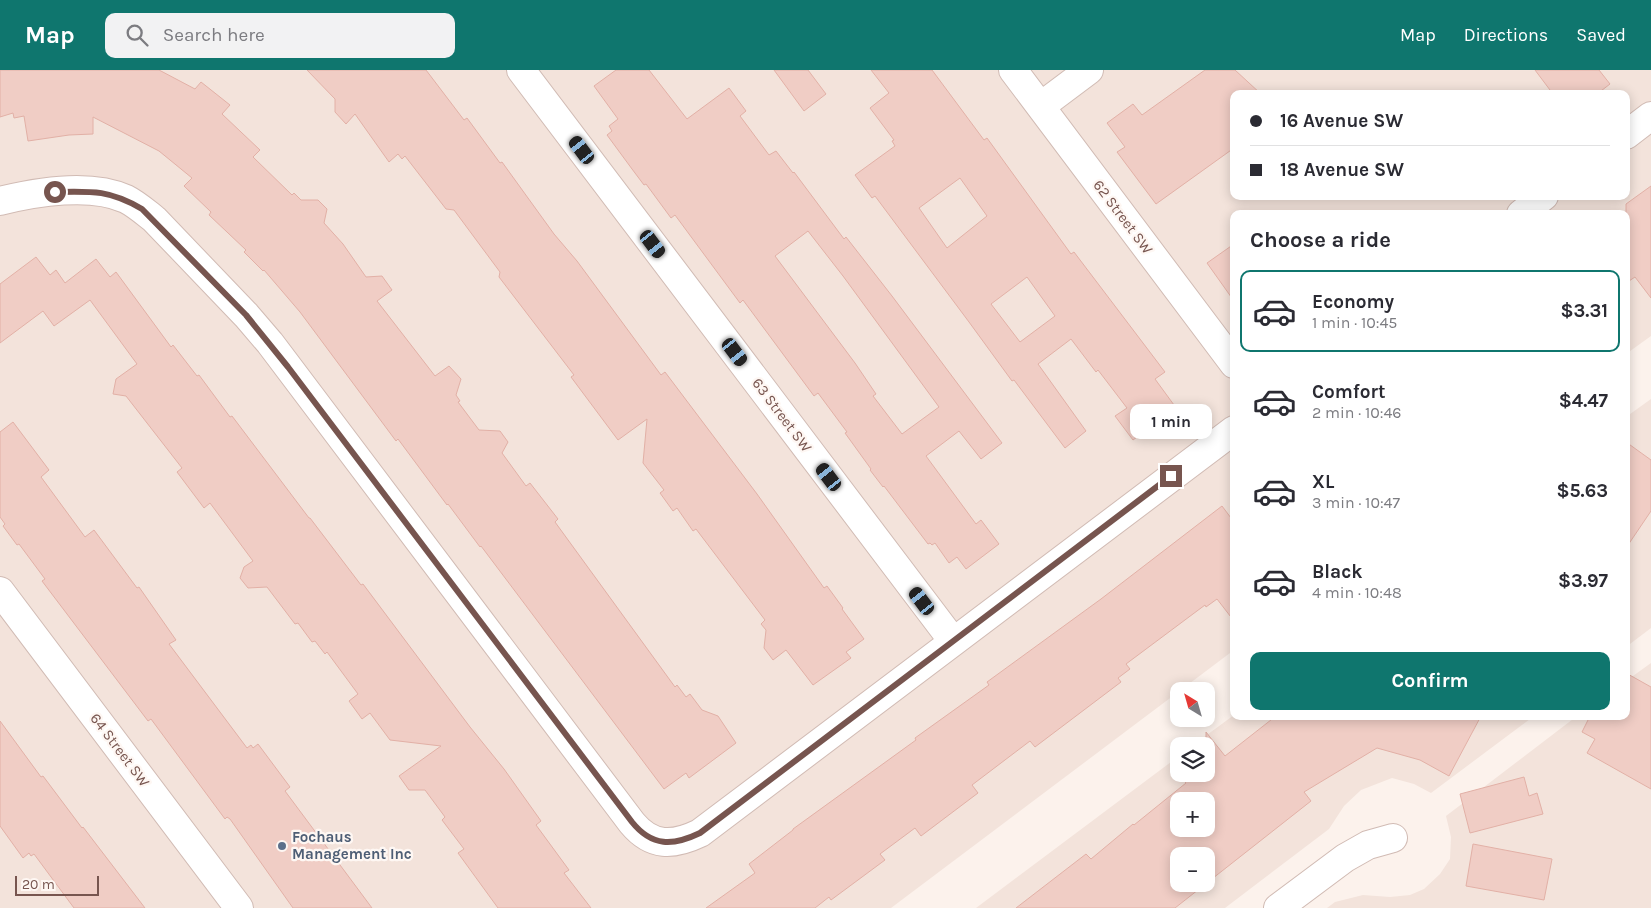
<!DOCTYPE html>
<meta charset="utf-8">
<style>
:root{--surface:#fff;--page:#f2f2f3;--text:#2b2b33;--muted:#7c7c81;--line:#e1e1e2;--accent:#0f766e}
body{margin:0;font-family:Karla,sans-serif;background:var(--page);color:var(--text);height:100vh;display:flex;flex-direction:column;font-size:19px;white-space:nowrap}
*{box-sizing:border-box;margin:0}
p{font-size:16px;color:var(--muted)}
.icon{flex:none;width:28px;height:28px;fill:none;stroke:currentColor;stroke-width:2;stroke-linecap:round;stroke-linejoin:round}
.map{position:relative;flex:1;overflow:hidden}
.drawer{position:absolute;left:1230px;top:140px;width:400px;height:510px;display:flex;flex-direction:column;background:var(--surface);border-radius:10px;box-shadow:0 2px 12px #0003}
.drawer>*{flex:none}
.top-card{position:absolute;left:1230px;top:20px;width:400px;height:110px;border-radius:10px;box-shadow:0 2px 12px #0003;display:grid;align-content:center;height:110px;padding:0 20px;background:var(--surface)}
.needle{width:32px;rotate:323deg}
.fabs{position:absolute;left:1170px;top:612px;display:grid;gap:10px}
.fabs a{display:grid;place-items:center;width:45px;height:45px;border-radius:10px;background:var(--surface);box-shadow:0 2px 12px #0003;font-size:25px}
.scale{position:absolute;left:15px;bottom:12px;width:84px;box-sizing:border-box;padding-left:5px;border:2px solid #77554f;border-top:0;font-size:14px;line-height:18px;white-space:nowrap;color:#77554f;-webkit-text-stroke:4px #fef7f3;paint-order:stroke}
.end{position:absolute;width:22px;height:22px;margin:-11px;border:6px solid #77554f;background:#fff;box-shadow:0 0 0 2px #fff}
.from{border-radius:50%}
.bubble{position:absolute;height:35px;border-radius:10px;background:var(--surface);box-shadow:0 2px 12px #0003;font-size:16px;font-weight:700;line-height:35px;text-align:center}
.car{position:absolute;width:15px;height:30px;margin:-15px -8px;border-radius:6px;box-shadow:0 0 4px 1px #0007;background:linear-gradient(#222 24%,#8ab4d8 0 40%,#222 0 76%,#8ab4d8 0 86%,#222 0)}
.top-card b{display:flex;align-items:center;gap:18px;height:48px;font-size:19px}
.top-card b+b{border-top:1px solid var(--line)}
.top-card i{width:12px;height:12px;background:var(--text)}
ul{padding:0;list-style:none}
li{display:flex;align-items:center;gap:15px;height:82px;margin:0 10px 8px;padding:0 10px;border:2px solid transparent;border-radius:10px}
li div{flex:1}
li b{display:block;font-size:19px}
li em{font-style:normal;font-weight:700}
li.on{border-color:var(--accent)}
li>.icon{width:45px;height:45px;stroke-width:1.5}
h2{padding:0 20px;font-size:22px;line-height:60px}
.button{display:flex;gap:10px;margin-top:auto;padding:10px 20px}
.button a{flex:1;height:58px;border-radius:10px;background:var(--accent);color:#fff;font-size:20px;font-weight:700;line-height:58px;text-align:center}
header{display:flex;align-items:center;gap:30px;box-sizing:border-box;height:70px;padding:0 25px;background:var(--accent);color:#fff}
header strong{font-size:24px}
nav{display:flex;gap:28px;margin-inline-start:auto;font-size:18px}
.search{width:350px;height:45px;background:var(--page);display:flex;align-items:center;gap:12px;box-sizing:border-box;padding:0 18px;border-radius:10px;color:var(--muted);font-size:19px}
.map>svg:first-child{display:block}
.residential{fill:#f3e3db;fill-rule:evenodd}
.building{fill:#f0cdc5;stroke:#e2b0a6;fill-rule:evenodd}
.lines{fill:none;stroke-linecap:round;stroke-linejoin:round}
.minor-casing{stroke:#d1bbb4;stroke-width:30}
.minor{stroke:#fff;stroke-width:28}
.route{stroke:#77554f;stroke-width:6}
.service-dot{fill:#5c6f8a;stroke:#fef7f3;stroke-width:2}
.labels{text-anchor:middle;stroke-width:4.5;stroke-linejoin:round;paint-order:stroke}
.street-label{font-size:15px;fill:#77554f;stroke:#fef7f3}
.service-label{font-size:15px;font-weight:bold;fill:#4e5e75;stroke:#fef7f3;text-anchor:start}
</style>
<header>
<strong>Map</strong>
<div class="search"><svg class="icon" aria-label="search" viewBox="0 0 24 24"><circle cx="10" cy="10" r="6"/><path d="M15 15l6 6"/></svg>Search here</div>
<nav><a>Map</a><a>Directions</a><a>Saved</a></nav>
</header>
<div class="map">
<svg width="1651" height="838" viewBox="0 0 1651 838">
<rect width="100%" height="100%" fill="#fcf2ec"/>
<!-- residential -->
<g class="residential">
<path d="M0,0H1651V266L1626,284V144H1234V580L891,838H0ZM1234,24H1626V126H1234Z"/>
<path d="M1651,329V558L1626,577V347Z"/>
<path d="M1651,593V838H1327L1335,832L1363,825L1390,827L1410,825L1424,819L1440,804L1450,789L1451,767L1446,746L1577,646H1626V611Z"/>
<path d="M1234,645V646H1534L1431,723L1414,714L1392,708L1361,720L1344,736L1329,759L1225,838H976L1179,686V704H1206V676H1192ZM1179,731H1206V759H1179ZM1179,786H1206V814H1179Z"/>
</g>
<!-- building -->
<g class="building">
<path d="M0,0H159L195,19L201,12L230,35L222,44L260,80L253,87L292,125L294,123L301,130H318L327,139L324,153L343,174L366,207L382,206L392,220L377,231L435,306L449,296L461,309L456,325L460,331L458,332L479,360L500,361L508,372L502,383L526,416L530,413L558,449L555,452L675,617L677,615L686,627L690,624L702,640L718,646L736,673L689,708L686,703L664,719L481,476L480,477L448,434L447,435L398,369L396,371L300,242L264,200L263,201L244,182L246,180L209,145L211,142L184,116L192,108L159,81L93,47V64L69,65L28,71L24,46L14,48L13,43L0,47Z"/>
<path d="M307,0H426L464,50L467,48L500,93L502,92L554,164L577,191L661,305L665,302L757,424L824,518L827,516L843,538L842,539L864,569L846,582L851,588L813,615L786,580L773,590L764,578L766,560L761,554L765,550L696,459L693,461L677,438L673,441L660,423L664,420L643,393L647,349L618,370L571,307L574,305L499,207L500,202L454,140L446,139L405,86L402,89L398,84L389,92L355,44L346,54L335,42V29Z"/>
<path d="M616,0H649L687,49L729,18L746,41L740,46L769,85L776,81L793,103L794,102L844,169L846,167L892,226L1002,373L981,389L959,361L926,386L976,454L981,450L999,474L966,499L957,487L949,493L935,473L932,475L930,473L928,474L884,416L883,417L870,400L871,399L845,363L847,362L818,323L814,326L743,230L740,233L675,145L671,148L646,114L644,115L632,99L607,65L612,61L609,56L618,49L594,16ZM808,161L843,206L939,337L902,364L873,326L876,324L855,293L775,186Z"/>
<path d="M774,0H808L826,24L804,41Z"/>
<path d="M871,0H932L984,70L987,68L1071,184L1074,182L1165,302L1155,309L1174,335L1170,339L1172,341L1133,370L1115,346L1127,338L1098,300L1096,302L1071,269L1038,294L1086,361L1065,378L1014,310L1012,311L969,252L875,126L872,128L855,105L895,76L892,71L894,70L870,38L889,23ZM960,108L987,146L947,178L919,138ZM1027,207L1055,246L1020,272L991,234Z"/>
<path d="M1205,0H1235L1261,24H1234V78L1156,134L1117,82L1125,77L1107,53L1133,34L1142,45Z"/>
<path d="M1535,0H1599L1610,14L1597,24H1553Z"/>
<path d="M1651,116V228L1635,207L1626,213V134Z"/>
<path d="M1234,174V231L1207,193Z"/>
<path d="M36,187L50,205L56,200L65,213L96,189L110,207L116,202L171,277L173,275L197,306L199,305L230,347L232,346L309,448H310L361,515L363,514L470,657L504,699L541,751L536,755L569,800L564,803L591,838H498L458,783L464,779L442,750L445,747L425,720H409L399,706L441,676L390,670L370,643L362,649L349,631L358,624L327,582L325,584L315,571L312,572L298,553L295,554L267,517L248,518L240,508L244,497L253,491L210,433L204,438L177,402L182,398L126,326L113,324L116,309L137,294L90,230L54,256L43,241L0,273V214Z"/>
<path d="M13,352L49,400L41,407L85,467L94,460L137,518L139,517L176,570L169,574L247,678L251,675L253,678L258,674L290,717L285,721L372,838H293L230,749L227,747L225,749L151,649L148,651L42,511L45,509L19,474L17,475L3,456L5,454L0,447V362Z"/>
<path d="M1626,372L1651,390V441L1626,478Z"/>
<path d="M1222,436L1234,452V551L1217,529L1206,537L1205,535L1126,594L1130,599L1118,608L1121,612L1035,677L1030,671L972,715L978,723L921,766L915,758L880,784L885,790L831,830L829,827L815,838H706L755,803L749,794L793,760V759L916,670L915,668L989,615L987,612L1101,529Z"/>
<path d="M1626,603L1651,617V719L1587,683L1595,669L1582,662L1590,646H1626Z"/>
<path d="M1276,646H1481L1449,706L1420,690L1377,678L1304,722L1311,731L1175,838H1016L1086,784L1091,789L1133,754L1134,755L1186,713L1178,704H1206V662L1225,686ZM1179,731H1206V759H1179ZM1179,786H1206V814H1179Z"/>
<path d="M0,651L41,707L43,706L82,758L83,757L145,838H74L34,784L31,786L29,783L23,788L0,756Z"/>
<path d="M1524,707L1529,726L1537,723L1543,744L1470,763L1460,724Z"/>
<path d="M1473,774L1552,789L1544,830L1466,816Z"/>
</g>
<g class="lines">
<!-- minor casing -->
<g class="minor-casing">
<g id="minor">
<path d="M521,0L953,571"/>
<path d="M1013,0L1234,294"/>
<path d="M1041,36L1089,0"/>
<path d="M1626,65L1651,46"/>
<path d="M0,131C36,122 91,113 126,129C136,134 145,142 154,149L246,245L270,273L632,753C652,777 673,776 700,763L1234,360"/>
<path d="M1521,144L1544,126"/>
<path d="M0,521L239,838"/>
<path d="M1278,838L1345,788L1368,775L1393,768"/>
</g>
</g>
<!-- minor -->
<use href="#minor" class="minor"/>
</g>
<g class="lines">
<!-- route -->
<path class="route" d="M55,122C92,121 110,120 142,139L246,245L288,297L632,752C652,777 673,776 700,763L1171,406"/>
</g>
<!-- markers -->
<circle class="service-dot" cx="282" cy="776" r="5"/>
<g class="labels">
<!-- street labels -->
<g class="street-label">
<text transform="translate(1123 147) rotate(53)" y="5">62 Street SW</text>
<text transform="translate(782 345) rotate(53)" y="5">63 Street SW</text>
<text transform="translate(120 680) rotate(53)" y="5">64 Street SW</text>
</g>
<!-- service labels -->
<g class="service-label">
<text x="292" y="772">Fochaus<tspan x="292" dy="17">Management Inc</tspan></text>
</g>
</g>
</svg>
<div class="fabs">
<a><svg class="needle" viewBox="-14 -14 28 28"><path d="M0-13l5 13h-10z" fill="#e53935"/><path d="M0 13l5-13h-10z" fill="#7c7c81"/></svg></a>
<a><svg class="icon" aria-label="layers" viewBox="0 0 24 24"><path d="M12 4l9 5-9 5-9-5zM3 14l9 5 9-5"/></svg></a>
<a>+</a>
<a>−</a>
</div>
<div class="scale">20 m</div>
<i class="end from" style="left:55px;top:122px"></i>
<i class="end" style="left:1171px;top:406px"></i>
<div class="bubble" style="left:1130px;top:334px;width:82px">1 min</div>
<i class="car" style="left:582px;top:80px;rotate:323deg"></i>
<i class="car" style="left:653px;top:174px;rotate:143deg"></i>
<i class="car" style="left:735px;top:282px;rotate:143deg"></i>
<i class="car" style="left:829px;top:407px;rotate:323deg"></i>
<i class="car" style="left:922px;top:531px;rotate:323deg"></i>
<div class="top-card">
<b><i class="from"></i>16 Avenue SW</b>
<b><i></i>18 Avenue SW</b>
</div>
<section class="drawer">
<h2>Choose a ride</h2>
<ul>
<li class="on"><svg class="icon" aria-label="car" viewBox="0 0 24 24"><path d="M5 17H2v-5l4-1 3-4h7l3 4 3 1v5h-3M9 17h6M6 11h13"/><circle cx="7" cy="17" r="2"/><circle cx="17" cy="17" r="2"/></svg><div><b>Economy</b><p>1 min · 10:45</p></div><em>$3.31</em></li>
<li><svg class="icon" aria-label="car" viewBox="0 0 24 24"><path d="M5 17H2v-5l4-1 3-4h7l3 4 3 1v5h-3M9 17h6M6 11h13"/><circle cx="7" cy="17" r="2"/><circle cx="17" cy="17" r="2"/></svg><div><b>Comfort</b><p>2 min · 10:46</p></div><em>$4.47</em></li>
<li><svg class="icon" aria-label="car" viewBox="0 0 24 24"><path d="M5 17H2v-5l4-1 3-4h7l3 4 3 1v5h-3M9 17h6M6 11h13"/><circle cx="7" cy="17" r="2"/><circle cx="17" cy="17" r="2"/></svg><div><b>XL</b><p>3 min · 10:47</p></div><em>$5.63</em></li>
<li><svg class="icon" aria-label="car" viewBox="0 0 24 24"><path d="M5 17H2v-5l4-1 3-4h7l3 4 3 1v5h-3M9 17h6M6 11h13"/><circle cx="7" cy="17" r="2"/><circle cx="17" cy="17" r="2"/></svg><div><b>Black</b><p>4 min · 10:48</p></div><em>$3.97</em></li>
</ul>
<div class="button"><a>Confirm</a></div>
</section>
</div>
